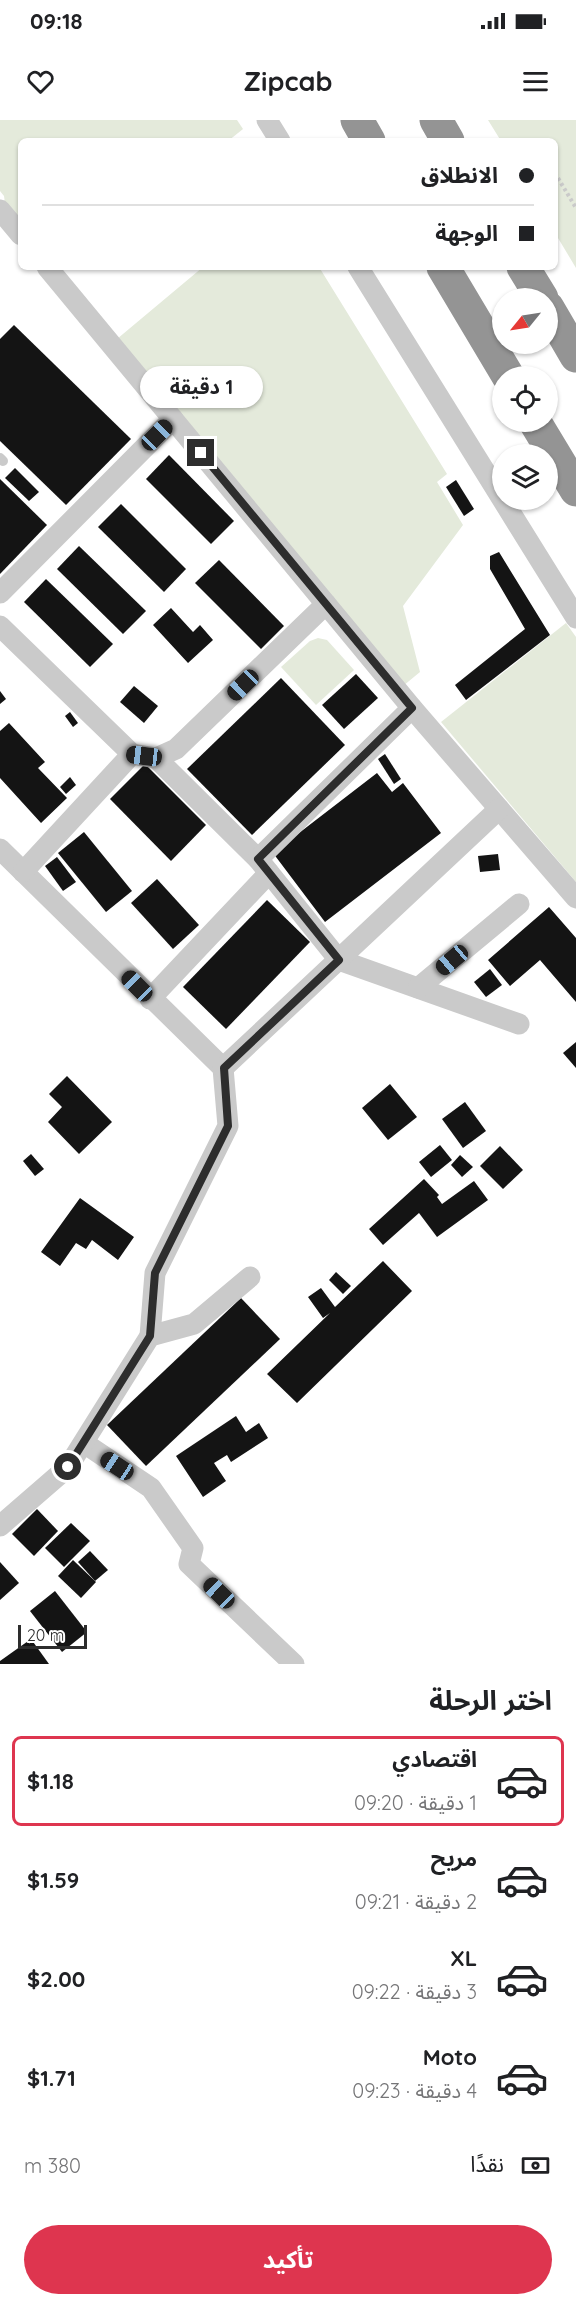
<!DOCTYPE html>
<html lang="ar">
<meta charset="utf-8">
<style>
:root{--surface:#fff;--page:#f2f2f2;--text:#202124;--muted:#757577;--line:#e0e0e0;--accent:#de354f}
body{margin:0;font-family:Quicksand,"Noto Sans Arabic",sans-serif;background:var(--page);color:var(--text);direction:rtl;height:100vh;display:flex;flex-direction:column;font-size:22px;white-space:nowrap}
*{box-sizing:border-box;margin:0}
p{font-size:20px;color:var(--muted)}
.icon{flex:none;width:33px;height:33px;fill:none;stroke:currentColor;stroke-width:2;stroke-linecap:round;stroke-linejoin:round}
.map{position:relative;height:1544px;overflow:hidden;direction:ltr}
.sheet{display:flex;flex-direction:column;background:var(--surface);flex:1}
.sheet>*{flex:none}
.banner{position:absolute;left:18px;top:18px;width:540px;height:132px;border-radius:9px;box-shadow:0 2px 4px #0004;direction:rtl;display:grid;align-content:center;height:132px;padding:0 24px;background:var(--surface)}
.needle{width:39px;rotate:240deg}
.controls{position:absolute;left:492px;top:168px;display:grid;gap:12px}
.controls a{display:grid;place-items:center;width:66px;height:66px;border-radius:50%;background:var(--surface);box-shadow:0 2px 4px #0004;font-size:30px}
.scale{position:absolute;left:18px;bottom:15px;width:69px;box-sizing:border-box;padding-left:6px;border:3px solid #2d2d2d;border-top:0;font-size:16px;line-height:21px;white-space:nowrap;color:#2d2d2d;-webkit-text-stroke:4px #fff;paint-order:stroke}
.end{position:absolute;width:27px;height:27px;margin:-14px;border:8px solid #2d2d2d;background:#fff;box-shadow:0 0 0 3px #fff}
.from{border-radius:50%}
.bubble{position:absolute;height:42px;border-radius:21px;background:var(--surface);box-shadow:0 2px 4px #0004;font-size:20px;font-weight:700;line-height:42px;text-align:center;direction:rtl}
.car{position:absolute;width:18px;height:36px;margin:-18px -9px;border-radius:8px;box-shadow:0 0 4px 2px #0007;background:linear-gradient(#222 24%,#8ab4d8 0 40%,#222 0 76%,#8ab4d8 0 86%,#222 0)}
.banner b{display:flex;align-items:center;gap:21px;height:57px;font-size:22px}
.banner b+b{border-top:2px solid var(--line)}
.banner i{width:15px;height:15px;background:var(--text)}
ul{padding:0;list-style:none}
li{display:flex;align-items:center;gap:18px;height:90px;margin:0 12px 9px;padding:0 12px;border:3px solid transparent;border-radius:9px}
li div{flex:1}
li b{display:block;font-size:22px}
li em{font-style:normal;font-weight:700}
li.selected{border-color:var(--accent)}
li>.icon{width:54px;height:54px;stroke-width:1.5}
h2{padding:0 24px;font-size:27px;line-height:72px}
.pay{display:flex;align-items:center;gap:15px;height:66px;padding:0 24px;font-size:22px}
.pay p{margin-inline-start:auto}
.action{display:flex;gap:12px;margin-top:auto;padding:12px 24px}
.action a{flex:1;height:69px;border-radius:36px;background:var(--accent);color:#fff;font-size:24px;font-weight:700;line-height:69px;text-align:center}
.status{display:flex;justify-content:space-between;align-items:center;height:42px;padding:0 30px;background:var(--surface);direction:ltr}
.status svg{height:16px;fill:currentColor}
header{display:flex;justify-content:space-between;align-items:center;height:78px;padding:0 24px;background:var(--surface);font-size:27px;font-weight:700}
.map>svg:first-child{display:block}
.green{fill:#e4eadb}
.building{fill:#141414}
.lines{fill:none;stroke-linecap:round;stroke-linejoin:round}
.path{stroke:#cacaca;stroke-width:4;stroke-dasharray:3 3;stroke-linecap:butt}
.lane{stroke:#cacaca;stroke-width:10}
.street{stroke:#cacaca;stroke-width:21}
.highway{stroke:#949494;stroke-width:33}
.route{stroke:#2d2d2d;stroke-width:8}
</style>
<div class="status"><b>09:18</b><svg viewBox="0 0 49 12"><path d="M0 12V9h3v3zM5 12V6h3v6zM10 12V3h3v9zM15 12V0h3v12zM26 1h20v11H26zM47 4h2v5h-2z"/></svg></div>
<header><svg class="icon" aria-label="menu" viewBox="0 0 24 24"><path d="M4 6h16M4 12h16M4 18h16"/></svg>Zipcab<svg class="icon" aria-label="heart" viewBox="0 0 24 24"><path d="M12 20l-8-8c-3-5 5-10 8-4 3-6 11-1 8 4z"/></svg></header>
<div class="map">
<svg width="576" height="1544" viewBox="0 0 576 1544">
<rect width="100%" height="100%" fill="#fff"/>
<!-- green -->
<g class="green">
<path d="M0,0H237L243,9L228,21H21V109L6,91L4,76L0,71Z"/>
<path d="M488,0H576V148L555,113V21H501Z"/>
<path d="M203,147H319L447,354L437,362L463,405L403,486L420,552L403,566L117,219Z"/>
<path d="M566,503L576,517V762L441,602Z"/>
<path d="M318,518L327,520L354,550L316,585L281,547L310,521Z"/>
</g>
<!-- building -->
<g class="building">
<path d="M14,205L131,319L66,385L0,321V219Z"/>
<path d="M169,335L234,401L211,424L146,359Z"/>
<path d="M15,348L39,372L29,381L5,358Z"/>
<path d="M0,359L47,405L0,454Z"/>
<path d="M456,360L474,389L464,396L446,367Z"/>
<path d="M121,384L186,449L164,472L98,407Z"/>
<path d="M79,426L146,491L123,514L57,449Z"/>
<path d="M499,432L550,515L466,580L455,565L525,509L490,449V436Z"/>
<path d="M219,440L284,506L261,529L195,463Z"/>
<path d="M46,459L113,524L90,547L24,482Z"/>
<path d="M171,488L193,512L200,505L213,520L188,543L153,505Z"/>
<path d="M356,554L378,578L344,609L322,585Z"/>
<path d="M281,558L345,625L252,715L187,649Z"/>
<path d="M134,566L158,586L144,603L120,582Z"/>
<path d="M0,571L6,579L0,584Z"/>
<path d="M70,592L78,603L73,607L65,596Z"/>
<path d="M9,603L45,642L38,648L67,678L41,703L0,658V611Z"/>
<path d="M385,634L401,659L394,664L378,639Z"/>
<path d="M145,644L206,705L171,741L110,679Z"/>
<path d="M377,653L392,672L403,663L441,713L325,802L273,733Z"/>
<path d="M70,657L76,665L66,674L60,667Z"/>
<path d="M84,712L132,771L106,792L58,733Z"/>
<path d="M498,734L500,750L480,752L478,736Z"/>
<path d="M57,737L76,762L63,771L45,746Z"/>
<path d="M157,759L199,805L173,829L131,783Z"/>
<path d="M267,780L310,822L226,909L183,867Z"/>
<path d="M549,787L576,818V882L540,840L510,866L488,840Z"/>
<path d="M490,849L502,865L486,877L474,862Z"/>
<path d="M576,922V948L563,933Z"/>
<path d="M67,956L112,1002L79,1034L48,1002L62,987L49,974Z"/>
<path d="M390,964L417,997L388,1020L362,988Z"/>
<path d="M465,982L486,1011L463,1028L442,999Z"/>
<path d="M440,1025L452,1040L431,1057L419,1042Z"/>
<path d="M500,1026L523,1050L503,1069L480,1046Z"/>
<path d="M31,1034L44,1049L35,1056L23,1041Z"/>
<path d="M460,1035L473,1047L462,1057L451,1045Z"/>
<path d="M424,1059L439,1075L437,1077L442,1084L474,1061L488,1080L437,1117L419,1093L383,1125L369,1109Z"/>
<path d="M80,1078L134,1117L118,1140L92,1120L86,1129L76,1123L60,1146L41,1132Z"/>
<path d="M383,1141L412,1171L297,1283L267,1254L330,1193L323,1198L308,1177L321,1168L335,1187Z"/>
<path d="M336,1152L351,1166L343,1174L329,1160Z"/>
<path d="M241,1178L280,1219L146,1346L107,1305Z"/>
<path d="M236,1296L246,1312L259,1303L268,1318L231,1342L227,1335L214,1343L226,1361L203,1377L176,1336Z"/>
<path d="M37,1389L58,1411L34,1436L12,1414Z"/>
<path d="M71,1403L90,1421L64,1447L45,1428Z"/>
<path d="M90,1431L108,1450L95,1461L78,1442Z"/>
<path d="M73,1440L96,1462L81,1478L58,1456Z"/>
<path d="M0,1442L19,1463L0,1480Z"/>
<path d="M55,1471L87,1512L62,1532L30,1491Z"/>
<path d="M31,1519L49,1544H0V1541Z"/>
</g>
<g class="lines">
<!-- path -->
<path class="path" d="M555,53L576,88"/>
<!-- lane -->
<path class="lane" d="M0,338L3,341"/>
<!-- street -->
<g class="street">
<path d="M267,0L280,21"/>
<path d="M0,90L21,115"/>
<path d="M47,147L412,588L576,778"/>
<path d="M358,147L576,498"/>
<path d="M0,473L173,299"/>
<path d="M0,506L132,634"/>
<path d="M156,638L258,739L339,840L519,904"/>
<path d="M0,729L223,948L228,1006L155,1153L150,1216"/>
<path d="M258,739L412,588"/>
<path d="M23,752L132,634L156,638L176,629L326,484"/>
<path d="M418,868L519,784"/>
<path d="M150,879L269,753"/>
<path d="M223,948L499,689"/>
<path d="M84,1323L151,1368L193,1428L189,1444L294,1544"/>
<path d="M0,1406L68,1347L150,1216L194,1204L250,1157"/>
</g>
<!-- highway -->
<g class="highway">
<path d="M357,0L369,21"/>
<path d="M436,0L448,21"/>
<path d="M443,147L508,256"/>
<path d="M523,147L542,178"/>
<path d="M548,188L576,236"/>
<path d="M535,302L576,370"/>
</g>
</g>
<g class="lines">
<!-- route -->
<path class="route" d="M68,1347L150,1216L155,1153L228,1006L224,948L339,840L258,739L412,588L201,333"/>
</g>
</svg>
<div class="controls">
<a><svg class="needle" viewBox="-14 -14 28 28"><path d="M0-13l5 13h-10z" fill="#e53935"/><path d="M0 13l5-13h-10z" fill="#757577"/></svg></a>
<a><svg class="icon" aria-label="locate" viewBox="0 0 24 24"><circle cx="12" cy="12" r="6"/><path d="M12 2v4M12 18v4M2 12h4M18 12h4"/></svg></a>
<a><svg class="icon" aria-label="layers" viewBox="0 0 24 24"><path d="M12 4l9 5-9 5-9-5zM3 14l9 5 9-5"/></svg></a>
</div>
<div class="scale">20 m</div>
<i class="end from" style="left:68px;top:1347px"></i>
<i class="end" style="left:201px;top:333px"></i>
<div class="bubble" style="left:140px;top:246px;width:123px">1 دقيقة</div>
<i class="car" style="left:157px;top:315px;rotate:45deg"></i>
<i class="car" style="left:243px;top:565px;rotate:226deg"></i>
<i class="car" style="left:144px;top:636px;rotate:277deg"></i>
<i class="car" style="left:452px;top:840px;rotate:230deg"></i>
<i class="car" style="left:137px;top:866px;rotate:315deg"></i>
<i class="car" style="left:117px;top:1346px;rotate:303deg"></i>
<i class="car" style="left:219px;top:1473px;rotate:314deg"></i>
<div class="banner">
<b><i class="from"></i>الانطلاق</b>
<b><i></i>الوجهة</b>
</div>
</div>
<section class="sheet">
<h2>اختر الرحلة</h2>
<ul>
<li class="selected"><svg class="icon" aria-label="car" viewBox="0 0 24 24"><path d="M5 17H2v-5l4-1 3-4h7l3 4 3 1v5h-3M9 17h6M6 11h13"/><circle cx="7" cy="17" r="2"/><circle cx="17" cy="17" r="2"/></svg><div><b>اقتصادي</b><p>1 دقيقة · 09:20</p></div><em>$1.18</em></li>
<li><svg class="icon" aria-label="car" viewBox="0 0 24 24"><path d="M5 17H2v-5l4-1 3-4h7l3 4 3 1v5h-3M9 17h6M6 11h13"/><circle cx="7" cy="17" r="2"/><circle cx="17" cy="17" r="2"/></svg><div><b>مريح</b><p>2 دقيقة · 09:21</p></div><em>$1.59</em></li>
<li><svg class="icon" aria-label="car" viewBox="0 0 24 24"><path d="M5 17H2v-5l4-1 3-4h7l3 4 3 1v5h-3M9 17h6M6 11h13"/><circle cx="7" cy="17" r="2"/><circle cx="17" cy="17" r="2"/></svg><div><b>XL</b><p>3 دقيقة · 09:22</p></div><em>$2.00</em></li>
<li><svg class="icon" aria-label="car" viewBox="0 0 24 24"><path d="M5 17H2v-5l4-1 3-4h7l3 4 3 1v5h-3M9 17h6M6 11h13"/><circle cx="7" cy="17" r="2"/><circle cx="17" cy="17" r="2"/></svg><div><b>Moto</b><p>4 دقيقة · 09:23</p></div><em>$1.71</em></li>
</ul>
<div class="pay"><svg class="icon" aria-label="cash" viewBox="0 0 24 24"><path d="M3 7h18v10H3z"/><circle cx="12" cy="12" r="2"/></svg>نقدًا<p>380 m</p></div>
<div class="action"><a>تأكيد</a></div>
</section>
